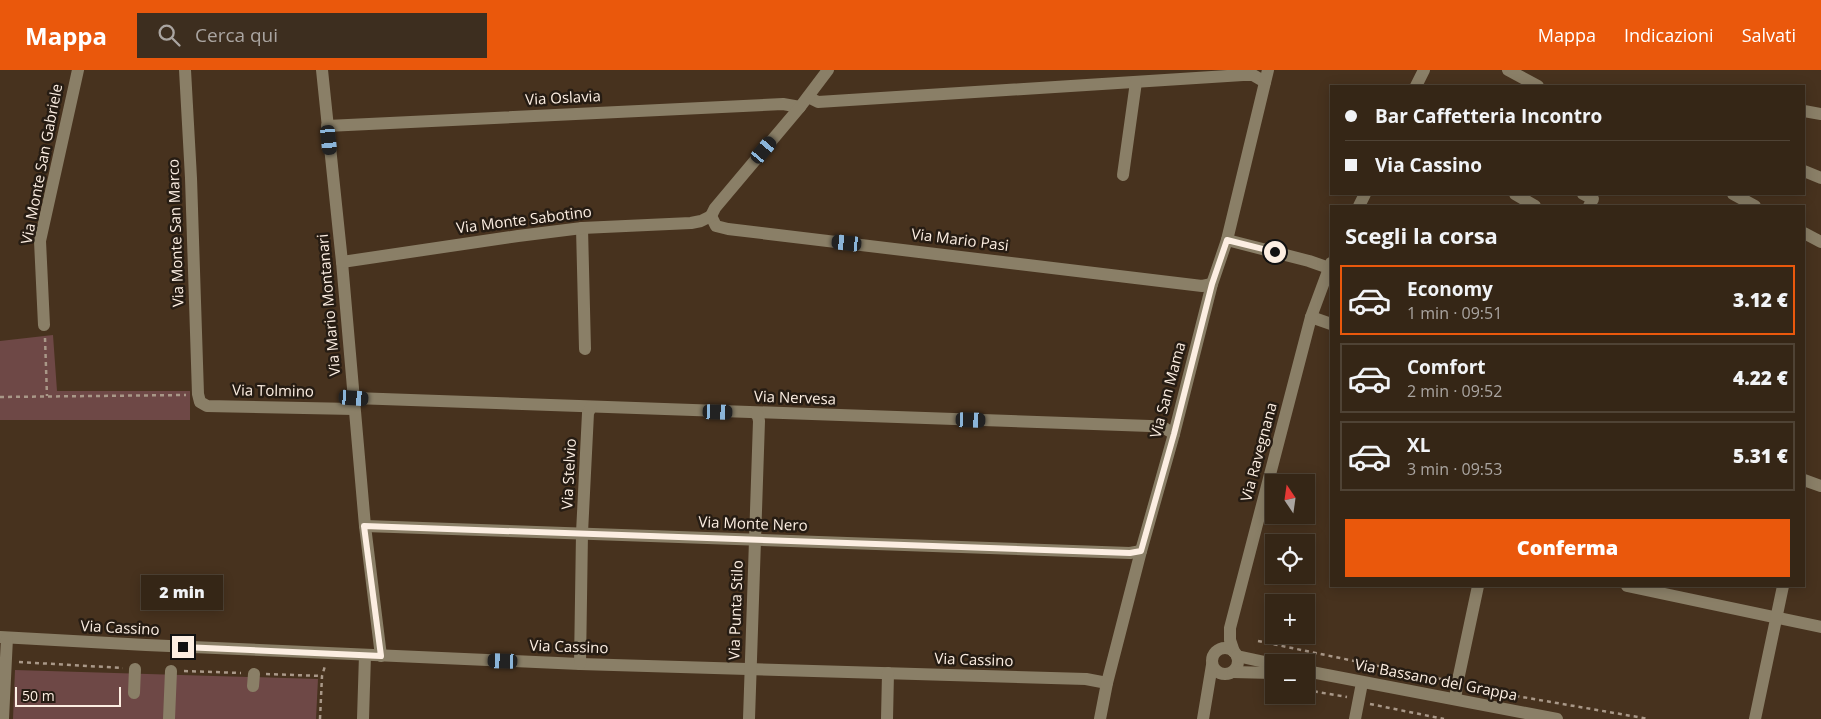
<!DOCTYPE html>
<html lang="it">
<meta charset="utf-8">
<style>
:root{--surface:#352616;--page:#3d2e1f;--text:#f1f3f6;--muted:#aaa5a1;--line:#4f4335;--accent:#ea580c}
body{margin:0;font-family:"Open Sans",sans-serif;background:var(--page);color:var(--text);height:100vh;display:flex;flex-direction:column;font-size:19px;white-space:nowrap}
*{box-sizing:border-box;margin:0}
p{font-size:16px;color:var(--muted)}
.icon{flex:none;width:28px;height:28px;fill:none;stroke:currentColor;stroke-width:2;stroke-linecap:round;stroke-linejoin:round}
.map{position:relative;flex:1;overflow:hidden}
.panel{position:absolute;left:1330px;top:135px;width:475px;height:382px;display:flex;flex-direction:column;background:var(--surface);border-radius:0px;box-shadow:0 2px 12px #0003,0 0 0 1px var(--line)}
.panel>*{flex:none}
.hud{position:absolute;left:1330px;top:15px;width:475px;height:110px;border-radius:0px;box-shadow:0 2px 12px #0003,0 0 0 1px var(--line);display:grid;align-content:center;height:110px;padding:0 15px;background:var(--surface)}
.needle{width:32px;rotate:347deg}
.buttons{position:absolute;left:1265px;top:404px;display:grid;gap:10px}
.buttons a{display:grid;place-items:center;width:50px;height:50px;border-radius:0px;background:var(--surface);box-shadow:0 2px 12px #0003,0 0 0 1px var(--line);font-size:25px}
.scale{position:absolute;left:15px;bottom:12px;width:106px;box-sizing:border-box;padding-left:5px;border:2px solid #fceee2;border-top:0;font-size:14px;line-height:18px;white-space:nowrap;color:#fceee2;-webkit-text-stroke:4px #261c13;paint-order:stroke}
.end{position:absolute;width:22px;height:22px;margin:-11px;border:6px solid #fceee2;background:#111;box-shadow:0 0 0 2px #111}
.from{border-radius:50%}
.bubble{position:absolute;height:35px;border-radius:0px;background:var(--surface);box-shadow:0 2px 12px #0003,0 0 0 1px var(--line);font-size:16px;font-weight:800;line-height:35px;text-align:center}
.car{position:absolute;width:15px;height:30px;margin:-15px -8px;border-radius:6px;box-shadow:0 0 4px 1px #0007;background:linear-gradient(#222 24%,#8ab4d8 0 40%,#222 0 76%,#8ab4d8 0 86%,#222 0)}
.hud b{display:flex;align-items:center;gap:18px;height:48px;font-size:19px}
.hud b+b{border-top:1px solid var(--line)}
.hud i{width:12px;height:12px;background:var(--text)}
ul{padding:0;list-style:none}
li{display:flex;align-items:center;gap:15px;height:70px;margin:0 10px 8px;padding:0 5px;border:2px solid var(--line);border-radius:0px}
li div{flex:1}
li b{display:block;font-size:19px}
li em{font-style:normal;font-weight:800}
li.active{border-color:var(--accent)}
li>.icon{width:45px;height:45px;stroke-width:1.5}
h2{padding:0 15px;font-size:22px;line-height:60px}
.primary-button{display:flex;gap:10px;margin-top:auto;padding:10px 15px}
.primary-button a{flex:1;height:58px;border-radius:0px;background:var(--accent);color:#fff;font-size:20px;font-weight:800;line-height:58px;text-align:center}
header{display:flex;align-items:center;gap:30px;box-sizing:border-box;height:70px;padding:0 25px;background:var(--accent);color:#fff}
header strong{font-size:24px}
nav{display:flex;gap:28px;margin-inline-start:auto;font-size:18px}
.search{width:350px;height:45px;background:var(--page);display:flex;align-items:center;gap:12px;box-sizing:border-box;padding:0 18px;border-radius:0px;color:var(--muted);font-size:19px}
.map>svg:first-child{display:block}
.green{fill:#6e4846}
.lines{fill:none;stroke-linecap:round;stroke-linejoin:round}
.path{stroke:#a99888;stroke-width:2.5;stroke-dasharray:4 4;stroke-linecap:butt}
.minor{stroke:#8a7f67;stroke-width:12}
.route{stroke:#fceee2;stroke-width:6}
.labels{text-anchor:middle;stroke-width:5;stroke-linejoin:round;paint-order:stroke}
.street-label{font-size:15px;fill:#fceee2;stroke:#261c13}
</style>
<header>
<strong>Mappa</strong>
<div class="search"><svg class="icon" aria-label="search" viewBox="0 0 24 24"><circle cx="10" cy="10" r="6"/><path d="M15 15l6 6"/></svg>Cerca qui</div>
<nav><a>Mappa</a><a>Indicazioni</a><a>Salvati</a></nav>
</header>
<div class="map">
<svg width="1821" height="649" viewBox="0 0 1821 649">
<rect width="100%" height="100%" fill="#47321e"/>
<!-- green -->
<g class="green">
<path d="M53,265L57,321H190V350H0V271Z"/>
<path d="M15,600L318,609L316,649H13Z"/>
</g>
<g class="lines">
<!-- path -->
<g class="path">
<path d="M45,268L47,326"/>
<path d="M0,327L186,325"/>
<path d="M1258,571L1446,610"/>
<path d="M19,592L123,598"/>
<path d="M184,601L241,603"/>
<path d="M266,604L322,606"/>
<path d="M1476,619L1649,649"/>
<path d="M1306,620L1347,627"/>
<path d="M1370,634L1444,649"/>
<path d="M320,649L322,606L325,596"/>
</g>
<!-- minor -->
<g class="minor">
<path d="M185,0L191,108L198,324L200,332L207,336L354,339"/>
<path d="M322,0L342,192L365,456L381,586"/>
<path d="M1508,0L1538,16"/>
<path d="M1416,16L1424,0"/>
<path d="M808,27L818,32L1243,5H1253L1265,12"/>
<path d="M1804,41L1821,44"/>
<path d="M327,56L783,34L800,37"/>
<path d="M1804,101L1821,108"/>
<path d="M1123,105L1136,12"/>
<path d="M1515,124L1535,136"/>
<path d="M1583,124L1593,129L1589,136"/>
<path d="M1733,124L1755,136"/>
<path d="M1359,136L1365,124"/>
<path d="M711,146L716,156L728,159L1202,216L1212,214"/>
<path d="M711,146L715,138L800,37L828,0"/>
<path d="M582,158L585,279"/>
<path d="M1804,163L1821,172"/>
<path d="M1227,170L1309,191L1329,198"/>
<path d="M342,192L518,166L582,158L691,153L701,151L711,146"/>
<path d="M1311,247L1331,254"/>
<path d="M44,255L40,171L78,0"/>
<path d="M354,328L1150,356L1166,359L1174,364"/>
<path d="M1804,410L1821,416"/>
<path d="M365,456L1130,483L1141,481"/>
<path d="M1627,516L1821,557"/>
<path d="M0,567L146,575L580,594L1086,609L1107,613"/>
<circle cx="1225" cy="591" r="13"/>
<path d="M1234,582L1230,570V558L1311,247L1331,193"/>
<path d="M1237,586L1274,594"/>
<path d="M580,594L582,463L588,343L591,337"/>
<path d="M1306,601L1557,649"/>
<path d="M1233,602L1274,603"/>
<path d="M253,616L254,604"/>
<path d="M134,623L135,599"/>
<path d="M1455,629L1458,610L1478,516"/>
<path d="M3,649L7,568"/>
<path d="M169,649L171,601"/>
<path d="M363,649L365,585"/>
<path d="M749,649L759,351L758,346L755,343"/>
<path d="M887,649L888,603"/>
<path d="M1100,649L1107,613L1141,481L1174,364L1212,214L1227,170L1268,0"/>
<path d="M1203,649L1212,595"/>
<path d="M1355,649L1362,613"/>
<path d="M1755,649L1783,516"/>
</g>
</g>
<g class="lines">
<!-- route -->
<path class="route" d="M183,577L381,586L364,456L1130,483L1141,481L1174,364L1212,214L1227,170L1275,182"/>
</g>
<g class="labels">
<!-- street labels -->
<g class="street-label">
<text transform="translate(563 28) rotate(-3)" y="5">Via Oslavia</text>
<text transform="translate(42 94) rotate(-79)" y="5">Via Monte San Gabriele</text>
<text transform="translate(524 150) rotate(-7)" y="5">Via Monte Sabotino</text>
<text transform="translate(176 163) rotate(-92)" y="5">Via Monte San Marco</text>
<text transform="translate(960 170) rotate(7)" y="5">Via Mario Pasi</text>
<text transform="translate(329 235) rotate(-95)" y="5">Via Mario Montanari</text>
<text transform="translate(1168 320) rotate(-75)" y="5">Via San Mama</text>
<text transform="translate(273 321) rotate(1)" y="5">Via Tolmino</text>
<text transform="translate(795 328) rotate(2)" y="5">Via Nervesa</text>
<text transform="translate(1259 382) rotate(-75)" y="5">Via Ravegnana</text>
<text transform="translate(569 404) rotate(-87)" y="5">Via Stelvio</text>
<text transform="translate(753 454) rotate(2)" y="5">Via Monte Nero</text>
<text transform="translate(736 540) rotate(-88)" y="5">Via Punta Stilo</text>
<text transform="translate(120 558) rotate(3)" y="5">Via Cassino</text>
<text transform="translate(569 577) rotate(2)" y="5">Via Cassino</text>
<text transform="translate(974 590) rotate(2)" y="5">Via Cassino</text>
<text transform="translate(1436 610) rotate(11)" y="5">Via Bassano del Grappa</text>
</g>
</g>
</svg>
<div class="buttons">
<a><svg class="needle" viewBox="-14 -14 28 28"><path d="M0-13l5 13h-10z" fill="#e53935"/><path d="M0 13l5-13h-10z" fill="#aaa5a1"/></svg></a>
<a><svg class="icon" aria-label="locate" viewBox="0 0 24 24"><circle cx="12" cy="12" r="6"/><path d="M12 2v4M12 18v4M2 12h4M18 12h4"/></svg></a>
<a>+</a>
<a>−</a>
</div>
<div class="scale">50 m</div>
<i class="end from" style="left:1275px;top:182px"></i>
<i class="end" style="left:183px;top:577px"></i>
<div class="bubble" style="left:141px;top:505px;width:82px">2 min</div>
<i class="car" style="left:329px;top:70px;rotate:174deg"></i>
<i class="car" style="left:764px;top:80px;rotate:40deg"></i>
<i class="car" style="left:847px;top:173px;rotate:276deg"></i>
<i class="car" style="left:354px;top:328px;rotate:94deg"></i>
<i class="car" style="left:718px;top:342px;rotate:92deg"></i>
<i class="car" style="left:971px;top:350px;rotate:92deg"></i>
<i class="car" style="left:503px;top:591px;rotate:272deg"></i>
<div class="hud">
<b><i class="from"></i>Bar Caffetteria Incontro</b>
<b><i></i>Via Cassino</b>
</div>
<section class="panel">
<h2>Scegli la corsa</h2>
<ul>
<li class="active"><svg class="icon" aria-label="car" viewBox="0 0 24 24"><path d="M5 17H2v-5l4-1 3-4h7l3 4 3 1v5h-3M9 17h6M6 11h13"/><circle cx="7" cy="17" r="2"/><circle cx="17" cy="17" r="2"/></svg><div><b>Economy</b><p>1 min · 09:51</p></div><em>3.12 €</em></li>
<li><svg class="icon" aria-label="car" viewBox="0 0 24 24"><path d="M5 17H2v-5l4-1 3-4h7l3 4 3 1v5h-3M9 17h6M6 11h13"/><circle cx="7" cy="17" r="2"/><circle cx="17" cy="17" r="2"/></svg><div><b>Comfort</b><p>2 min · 09:52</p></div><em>4.22 €</em></li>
<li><svg class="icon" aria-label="car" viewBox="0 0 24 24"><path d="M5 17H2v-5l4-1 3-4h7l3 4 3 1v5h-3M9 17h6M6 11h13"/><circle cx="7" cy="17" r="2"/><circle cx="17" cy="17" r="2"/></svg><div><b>XL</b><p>3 min · 09:53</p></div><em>5.31 €</em></li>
</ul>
<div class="primary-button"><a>Conferma</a></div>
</section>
</div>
